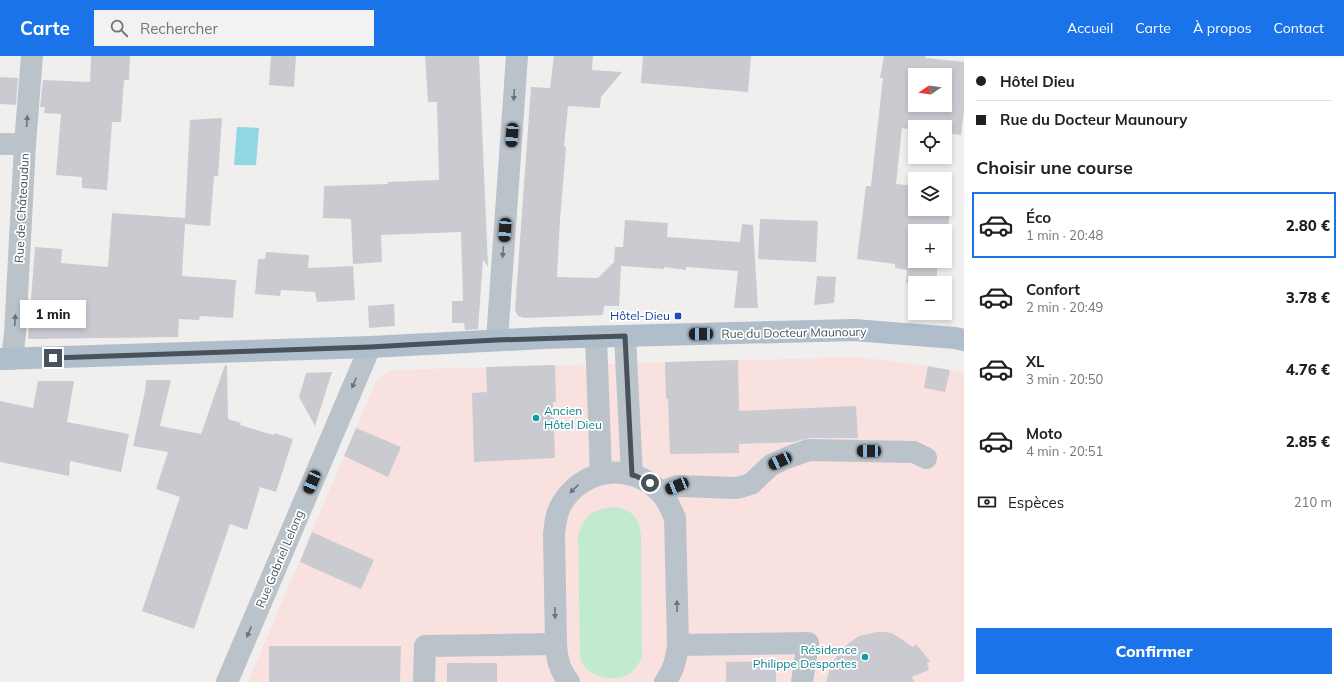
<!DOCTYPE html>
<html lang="fr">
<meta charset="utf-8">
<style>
:root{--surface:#fff;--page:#f2f2f2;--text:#202124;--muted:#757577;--line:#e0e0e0;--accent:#1a73e8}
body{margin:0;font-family:Mulish,sans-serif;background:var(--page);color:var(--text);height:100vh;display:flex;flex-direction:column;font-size:15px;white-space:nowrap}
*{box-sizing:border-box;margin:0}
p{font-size:13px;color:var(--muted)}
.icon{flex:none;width:22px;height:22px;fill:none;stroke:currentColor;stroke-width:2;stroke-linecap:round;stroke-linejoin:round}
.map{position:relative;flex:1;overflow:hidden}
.side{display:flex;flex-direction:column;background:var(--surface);width:380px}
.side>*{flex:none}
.banner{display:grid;align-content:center;height:88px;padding:0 12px;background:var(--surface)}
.needle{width:26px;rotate:257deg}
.buttons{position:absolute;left:908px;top:12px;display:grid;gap:8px}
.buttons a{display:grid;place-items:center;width:44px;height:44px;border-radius:0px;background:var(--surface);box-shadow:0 2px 6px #0003;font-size:20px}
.end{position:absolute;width:18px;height:18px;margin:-9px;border:5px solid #48525a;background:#fff;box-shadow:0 0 0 2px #fff}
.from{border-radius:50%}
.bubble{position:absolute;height:28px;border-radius:0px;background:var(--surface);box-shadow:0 2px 6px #0003;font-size:13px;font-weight:800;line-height:28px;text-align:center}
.car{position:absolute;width:12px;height:24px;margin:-12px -6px;border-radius:5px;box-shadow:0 0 3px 1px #0007;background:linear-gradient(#222 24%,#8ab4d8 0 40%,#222 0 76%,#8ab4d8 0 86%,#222 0)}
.banner b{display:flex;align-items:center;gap:14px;height:38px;font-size:15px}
.banner b+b{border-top:1px solid var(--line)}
.banner i{width:10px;height:10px;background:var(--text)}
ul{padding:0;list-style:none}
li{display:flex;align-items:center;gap:12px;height:66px;margin:0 8px 6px;padding:0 4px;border:2px solid transparent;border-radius:0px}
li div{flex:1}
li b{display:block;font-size:15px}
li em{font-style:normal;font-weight:800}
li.active{border-color:var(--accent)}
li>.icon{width:36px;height:36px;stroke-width:1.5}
h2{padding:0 12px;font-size:18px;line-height:48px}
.pay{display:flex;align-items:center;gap:10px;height:44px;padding:0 12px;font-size:15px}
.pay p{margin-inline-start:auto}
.action{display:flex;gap:8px;margin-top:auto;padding:8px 12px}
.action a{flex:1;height:46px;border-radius:0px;background:var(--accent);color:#fff;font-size:16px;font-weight:800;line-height:46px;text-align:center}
header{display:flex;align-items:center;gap:24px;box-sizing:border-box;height:56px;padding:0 20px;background:var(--accent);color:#fff}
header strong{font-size:19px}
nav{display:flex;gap:22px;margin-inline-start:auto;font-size:14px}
.search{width:280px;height:36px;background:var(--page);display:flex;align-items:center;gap:10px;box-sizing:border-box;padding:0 14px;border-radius:0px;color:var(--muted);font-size:15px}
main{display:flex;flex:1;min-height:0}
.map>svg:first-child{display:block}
.medical{fill:#f9e1e0}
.green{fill:#c0ebcf}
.water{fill:#90d6e5}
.building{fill:#c9cbd0;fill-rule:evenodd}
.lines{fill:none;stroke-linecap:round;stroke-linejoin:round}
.minor{stroke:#bbc3ca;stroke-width:22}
.major{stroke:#b0becb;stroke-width:22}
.oneway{fill:#6a747c}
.route{stroke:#48525a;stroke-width:5}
.transit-dot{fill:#1a4fb4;stroke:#fff;stroke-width:1.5}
.culture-dot{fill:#0f9aa8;stroke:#fff;stroke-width:1.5}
.labels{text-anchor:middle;stroke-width:3.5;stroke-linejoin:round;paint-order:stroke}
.street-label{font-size:12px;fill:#48525a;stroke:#fff}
.transit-label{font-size:12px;fill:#164399;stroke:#fff;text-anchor:end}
.culture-label{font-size:12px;fill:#0d838f;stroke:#fff;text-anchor:start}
</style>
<header>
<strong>Carte</strong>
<div class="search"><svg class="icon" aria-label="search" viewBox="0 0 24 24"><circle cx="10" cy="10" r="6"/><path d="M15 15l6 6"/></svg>Rechercher</div>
<nav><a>Accueil</a><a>Carte</a><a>À propos</a><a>Contact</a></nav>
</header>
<main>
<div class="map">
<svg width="964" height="626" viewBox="0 0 964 626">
<rect width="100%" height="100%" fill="#f1eeee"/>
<!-- medical -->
<path class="medical" d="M857,301L915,308L964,317V626H248L376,325L391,314Z"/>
<!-- green -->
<path class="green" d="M616,451C633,455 638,461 641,478L642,602C638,608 635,614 628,619C614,626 591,622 582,607C581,604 580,601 580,598L578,480C585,458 593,453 616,451Z"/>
<!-- water -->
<path class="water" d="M237,71L259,72L256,109H234Z"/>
<!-- building -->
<g class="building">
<path d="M91,0H130L129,24H124L121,66H112L107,134L82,132V121L56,119L61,58L44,57L45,51H40L43,24L90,26Z"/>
<path d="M271,0H296L294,31L269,29Z"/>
<path d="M425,0H479L488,211L483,203L478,273L465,274L464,267H452V245H463L461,176L381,179L382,206L353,208L351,163L323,162L324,130L388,128L387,126L439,124L437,46H428Z"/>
<path d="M554,0H593L592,14L622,16L601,41L600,52L568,50L564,91H566L560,164L557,221L598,222L614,206L615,191H623L625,164L668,167L667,181L740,186L742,168L753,169L758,252H734L738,215L686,211V214L664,211V213L621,210L619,250H604L603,259L525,262L518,260L515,254L531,31L550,32Z"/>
<path d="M643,0H751L748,36L641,27Z"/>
<path d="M884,0H926L925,2L964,6V54L961,79L945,77V71H915V74L902,72L896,128L915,130V153H945V133L952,134L948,174L915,175V205H938L936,227H906L907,214L895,212V208L857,203L866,130H871L883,22H880ZM915,19H945V49H915Z"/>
<path d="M0,21L18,22L16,49L0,48Z"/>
<path d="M222,62L218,120H214L210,170L185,168L182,220L236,224L233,262L200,260L199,264L179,263L178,281L28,283L35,191L62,193L61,207L108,211L112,157L185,162L190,64Z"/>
<path d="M760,163L818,165L816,206L758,203Z"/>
<path d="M266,196L309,199L308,212L353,210L355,244L317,246L315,236L281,234L280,240L255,238L258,203H265Z"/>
<path d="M817,220L836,221L834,247L814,249Z"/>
<path d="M394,248L395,270L369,272L368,250Z"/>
<path d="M738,304L739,355L856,350L858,382H809L793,386L739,388V397L670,398L668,343H666L665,306Z"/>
<path d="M225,309L227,310L228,363L241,367L240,369L273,379L274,377L293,383L276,436L260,431L247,474L230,468L194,573L142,555L180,441L156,433L168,396L133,390L145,335L146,324H171L160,370L201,378Z"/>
<path d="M555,309L556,346H553L555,402L474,406L472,337L487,336L486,311Z"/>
<path d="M928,310L950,314L945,336L924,332Z"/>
<path d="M332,316L315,370L299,341L306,317Z"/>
<path d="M38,325H74L67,366L129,378L121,416L70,405L69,420L0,406V345L33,352Z"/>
<path d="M356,372L401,391L388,421L344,400Z"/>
<path d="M312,476L374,504L361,533L300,506Z"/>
<path d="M884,576L892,577L913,591L916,588L930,605L927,607L929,614L912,621L914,626H826L831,608L845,590L859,580L876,576Z"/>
<path d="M269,590H401L400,626H269Z"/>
<path d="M776,605V626H726V606Z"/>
<rect x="447" y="607" width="50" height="19"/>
</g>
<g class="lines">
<!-- minor -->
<g class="minor">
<path d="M0,88H25"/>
<path d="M625,280L632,419"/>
<path d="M596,281L601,418"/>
<path d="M497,284L517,0"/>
<path d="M12,303L15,278L25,88L32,0"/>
<path d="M661,436L677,430L737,432L751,428L771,409L789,401L809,394L914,396L926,402"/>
<path d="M678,589L808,587L802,626"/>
<path d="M227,626L370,291"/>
<path d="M424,626L425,590L556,588"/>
<path d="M569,626C559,613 557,603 556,588L554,478C555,468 556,458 561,449C582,412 630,405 660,436C667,443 671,453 675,462L678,589C676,603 674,614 665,626"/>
</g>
<!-- major -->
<path class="major" d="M0,303L370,291L544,282L854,274L955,282L964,284"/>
</g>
<!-- one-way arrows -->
<defs><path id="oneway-solid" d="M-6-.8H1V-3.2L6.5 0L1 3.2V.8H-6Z"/></defs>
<g class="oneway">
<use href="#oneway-solid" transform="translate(514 39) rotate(94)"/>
<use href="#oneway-solid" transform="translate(27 65) rotate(-86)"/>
<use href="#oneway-solid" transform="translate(503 196) rotate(94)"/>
<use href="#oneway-solid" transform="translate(15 264) rotate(-87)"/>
<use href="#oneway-solid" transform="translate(354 327) rotate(113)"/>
<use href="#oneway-solid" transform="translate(574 433) rotate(137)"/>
<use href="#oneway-solid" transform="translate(677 550) rotate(-91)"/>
<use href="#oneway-solid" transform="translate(555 557) rotate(89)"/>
<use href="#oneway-solid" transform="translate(249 576) rotate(113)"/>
</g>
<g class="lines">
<!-- route -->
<path class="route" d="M53,302L370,291L496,284L625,280L632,419L636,420L650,427"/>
</g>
<!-- markers -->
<rect class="transit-dot" x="674" y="256" width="8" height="8" rx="2"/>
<g class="culture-dot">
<circle cx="536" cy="362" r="4"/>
<circle cx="865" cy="601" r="4"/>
</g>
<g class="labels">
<!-- street labels -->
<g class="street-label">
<text transform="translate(22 152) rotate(-87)" y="4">Rue de Châteaudun</text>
<text transform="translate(794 277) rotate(-1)" y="4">Rue du Docteur Maunoury</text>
<text transform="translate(280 503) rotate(-67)" y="4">Rue Gabriel Lelong</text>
</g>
<!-- transit labels -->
<g class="transit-label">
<text x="670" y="264">Hôtel-Dieu</text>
</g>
<!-- culture labels -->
<g class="culture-label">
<text x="544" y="359">Ancien<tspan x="544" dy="14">Hôtel Dieu</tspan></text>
<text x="857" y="598" text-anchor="end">Résidence<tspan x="857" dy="14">Philippe Desportes</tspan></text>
</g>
</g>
</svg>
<div class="buttons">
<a><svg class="needle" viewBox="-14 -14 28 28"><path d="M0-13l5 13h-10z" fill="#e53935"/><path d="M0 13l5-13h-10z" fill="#757577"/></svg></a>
<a><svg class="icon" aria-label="locate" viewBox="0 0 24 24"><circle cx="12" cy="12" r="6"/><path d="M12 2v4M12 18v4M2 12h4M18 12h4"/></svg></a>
<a><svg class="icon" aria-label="layers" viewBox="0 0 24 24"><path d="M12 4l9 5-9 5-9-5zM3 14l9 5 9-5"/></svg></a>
<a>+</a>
<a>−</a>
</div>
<i class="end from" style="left:650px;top:427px"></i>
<i class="end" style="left:53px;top:302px"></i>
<div class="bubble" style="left:20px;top:244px;width:66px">1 min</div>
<i class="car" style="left:512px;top:79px;rotate:184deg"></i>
<i class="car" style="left:505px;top:174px;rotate:184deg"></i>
<i class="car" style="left:701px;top:278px;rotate:269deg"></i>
<i class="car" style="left:869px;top:395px;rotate:271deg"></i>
<i class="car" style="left:780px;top:405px;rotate:245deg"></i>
<i class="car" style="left:312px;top:426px;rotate:203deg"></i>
<i class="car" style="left:677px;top:430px;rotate:248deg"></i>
</div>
<section class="side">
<div class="banner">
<b><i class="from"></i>Hôtel Dieu</b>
<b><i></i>Rue du Docteur Maunoury</b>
</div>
<h2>Choisir une course</h2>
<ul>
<li class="active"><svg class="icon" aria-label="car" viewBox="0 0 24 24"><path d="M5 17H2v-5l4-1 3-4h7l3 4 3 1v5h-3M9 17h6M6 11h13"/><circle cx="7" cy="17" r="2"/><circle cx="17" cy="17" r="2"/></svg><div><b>Éco</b><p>1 min · 20:48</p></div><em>2.80 €</em></li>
<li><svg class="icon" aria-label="car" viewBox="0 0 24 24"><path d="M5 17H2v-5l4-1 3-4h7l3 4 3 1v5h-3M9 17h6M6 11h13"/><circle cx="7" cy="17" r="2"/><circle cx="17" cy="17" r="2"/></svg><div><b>Confort</b><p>2 min · 20:49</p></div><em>3.78 €</em></li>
<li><svg class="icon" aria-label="car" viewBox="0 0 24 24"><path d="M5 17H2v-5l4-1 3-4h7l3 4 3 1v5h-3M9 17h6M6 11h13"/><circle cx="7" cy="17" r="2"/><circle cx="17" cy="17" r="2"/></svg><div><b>XL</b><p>3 min · 20:50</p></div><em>4.76 €</em></li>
<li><svg class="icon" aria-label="car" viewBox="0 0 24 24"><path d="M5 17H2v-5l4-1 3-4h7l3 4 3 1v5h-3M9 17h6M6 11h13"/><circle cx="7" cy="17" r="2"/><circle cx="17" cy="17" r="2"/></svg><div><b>Moto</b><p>4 min · 20:51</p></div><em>2.85 €</em></li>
</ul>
<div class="pay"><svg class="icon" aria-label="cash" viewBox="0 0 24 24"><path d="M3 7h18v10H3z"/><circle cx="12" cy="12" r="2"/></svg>Espèces<p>210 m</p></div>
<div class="action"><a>Confirmer</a></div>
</section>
</main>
